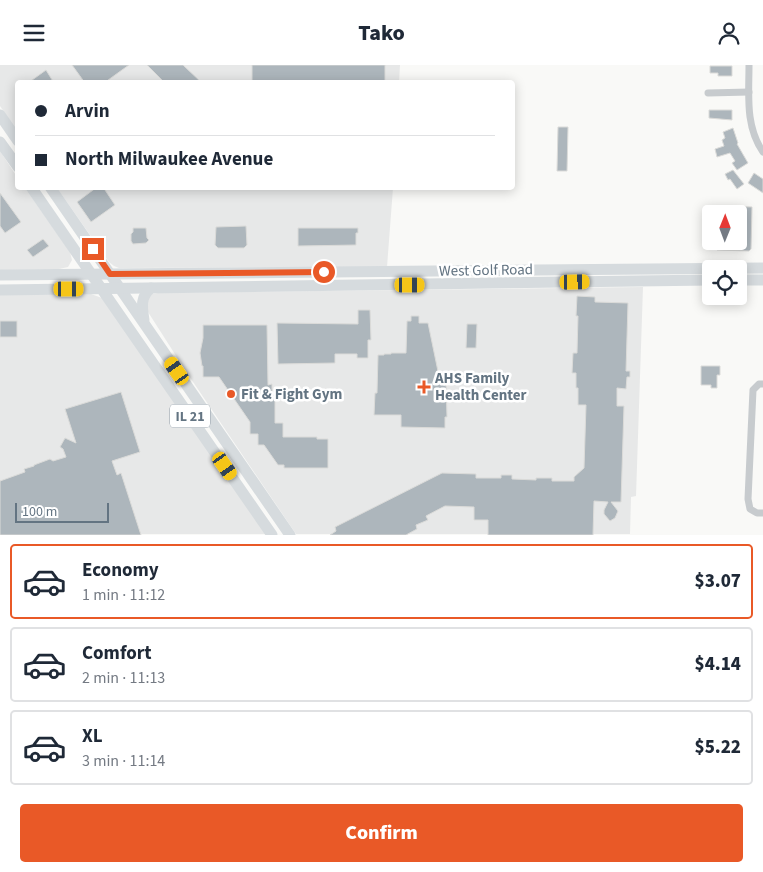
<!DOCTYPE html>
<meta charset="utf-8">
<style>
:root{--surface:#fff;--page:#f6f6f7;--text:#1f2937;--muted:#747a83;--line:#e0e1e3;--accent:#e95927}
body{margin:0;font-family:"Source Sans 3",sans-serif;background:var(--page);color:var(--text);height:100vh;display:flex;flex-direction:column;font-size:19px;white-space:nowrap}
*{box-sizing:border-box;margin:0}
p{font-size:16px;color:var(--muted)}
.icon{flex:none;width:28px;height:28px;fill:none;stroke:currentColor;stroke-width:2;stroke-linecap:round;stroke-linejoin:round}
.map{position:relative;height:470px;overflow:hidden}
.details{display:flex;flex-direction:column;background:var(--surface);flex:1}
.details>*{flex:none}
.hud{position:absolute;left:15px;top:15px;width:500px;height:110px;border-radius:5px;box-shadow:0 2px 12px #0003;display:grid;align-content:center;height:110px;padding:0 20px;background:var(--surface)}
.needle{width:32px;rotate:1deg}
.buttons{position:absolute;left:702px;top:140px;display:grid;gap:10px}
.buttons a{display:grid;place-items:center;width:45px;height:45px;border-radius:5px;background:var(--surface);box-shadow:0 2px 12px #0003;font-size:25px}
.scale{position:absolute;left:15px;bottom:12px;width:94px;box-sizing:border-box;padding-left:5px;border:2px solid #637482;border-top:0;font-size:14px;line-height:18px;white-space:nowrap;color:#637482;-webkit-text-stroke:4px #fff;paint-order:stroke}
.end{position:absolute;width:22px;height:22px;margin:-11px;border:6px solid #e95927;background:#fff;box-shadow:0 0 0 2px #fff}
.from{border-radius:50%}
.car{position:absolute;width:15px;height:30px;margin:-15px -8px;border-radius:6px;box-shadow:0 0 4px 1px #0007;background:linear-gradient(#f5c518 24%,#345 0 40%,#f5c518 0 76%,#345 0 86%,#f5c518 0)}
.hud b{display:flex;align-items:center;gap:18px;height:48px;font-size:19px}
.hud b+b{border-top:1px solid var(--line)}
.hud i{width:12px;height:12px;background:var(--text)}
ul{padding:9px 0 0;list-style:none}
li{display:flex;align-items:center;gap:15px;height:75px;margin:0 10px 8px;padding:0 10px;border:2px solid var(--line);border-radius:5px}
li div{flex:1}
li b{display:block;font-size:19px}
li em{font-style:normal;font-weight:800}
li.on{border-color:var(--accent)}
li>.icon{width:45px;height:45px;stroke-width:1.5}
.button{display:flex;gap:10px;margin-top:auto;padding:10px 20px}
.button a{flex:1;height:58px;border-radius:5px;background:var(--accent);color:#fff;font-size:20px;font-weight:800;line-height:58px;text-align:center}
header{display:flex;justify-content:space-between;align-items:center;height:65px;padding:0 20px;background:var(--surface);font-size:22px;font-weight:800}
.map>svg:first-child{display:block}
.built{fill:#e7e8e8}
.building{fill:#adb6bc;stroke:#dbdbd9}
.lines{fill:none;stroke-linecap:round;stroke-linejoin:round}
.street{stroke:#c7cbce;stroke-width:7}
.primary{stroke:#d6dbde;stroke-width:11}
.route{stroke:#e95927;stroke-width:6}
.poi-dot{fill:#e95927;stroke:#fff;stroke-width:2}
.labels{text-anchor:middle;stroke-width:5;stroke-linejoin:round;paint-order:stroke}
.shield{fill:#fff;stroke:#929ea8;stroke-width:1}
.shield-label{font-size:14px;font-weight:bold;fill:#637482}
.street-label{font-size:15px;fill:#637482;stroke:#fff}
.poi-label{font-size:15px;font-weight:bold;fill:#637482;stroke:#fff;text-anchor:start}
</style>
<header><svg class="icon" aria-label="menu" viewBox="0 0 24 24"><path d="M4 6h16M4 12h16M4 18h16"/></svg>Tako<svg class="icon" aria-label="person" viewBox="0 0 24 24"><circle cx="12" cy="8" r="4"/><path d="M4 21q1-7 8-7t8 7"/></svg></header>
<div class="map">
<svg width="763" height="470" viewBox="0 0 763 470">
<rect width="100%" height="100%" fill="#f9f9f7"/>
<!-- built -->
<g class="built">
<path d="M0,0H400L399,18H18L17,66L0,41Z"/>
<path d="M0,86L17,112L18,122L25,123L70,187L72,195L68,202L59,204L0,205Z"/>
<path d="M57,123H393L387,202L119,203L114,201L109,197Z"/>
<path d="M643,222L636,431L631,432L630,469H296L187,308L148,247L145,236L152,229L158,228Z"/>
<path d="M91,229L102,233L266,469H0V230Z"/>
</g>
<!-- building -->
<g class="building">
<path d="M72,0H129L104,18H85Z"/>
<path d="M147,0H183L202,18H165Z"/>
<rect x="252" y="0" width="133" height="18"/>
<path d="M710,1H732V11H718V8H710Z"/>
<path d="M46,5L54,18H28Z"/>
<path d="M709,45H732V55L709,53Z"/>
<path d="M558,62H568L567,106H557Z"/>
<path d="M733,63L738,78L737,79L748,98L737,105L732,98L735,96L730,88L717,92L715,84L724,81L722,75L725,73L723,67Z"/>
<path d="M733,105L744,119L737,124L730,114L728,115L725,109Z"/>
<path d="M754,108L763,114V128L748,118Z"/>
<path d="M97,122H103L115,140L91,157L77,137Z"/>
<path d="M0,128L21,157L5,168L0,161Z"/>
<path d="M718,141L752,142L751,184L749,186L717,185V176H739V149H718Z"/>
<path d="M246,161L247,180L244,183H218L215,180L216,162Z"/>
<path d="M133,163H146L147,173L149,175L146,178L133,179L131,176V169L133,167Z"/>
<path d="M298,163H358V168H356V180L298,181Z"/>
<path d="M43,174L49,181L33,192L27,185Z"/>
<path d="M577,231L595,232V237L628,238L626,306H630V312H627L626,324L617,323V341H624L621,437H611L618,446L615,453L610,456L604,449V445L608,437L594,436L593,470H488V455H474V442L445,441L426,451L428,455L416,460L417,464L406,470H330L336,466L335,462L442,408L476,409V413H501V410H512V414L536,415V413H552V416H574V412L584,403L586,340H578V323H576V308H572L573,288H577L578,251H576Z"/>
<path d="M358,245H370L371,275H368V293H357V289H335V298L278,299L277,258L358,259Z"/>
<path d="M411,251H419V258H428L440,316H446L447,352H445V363L401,362V350H374L375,328H377L378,290H384V289H391V288H406L407,256H411Z"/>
<rect x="0" y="256" width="17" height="16"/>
<path d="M467,259H477L476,283H466Z"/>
<path d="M203,260H267L268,320L272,319V330H275V358H283V372H317V374H328V403H284V400H278L264,380H258V369H250V357L219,312H203V301H202L200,288L203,273Z"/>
<path d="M701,301H720V310H717V323H711V320H701Z"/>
<path d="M121,327L140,387L112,396L117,410L121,408L141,470H0V416L25,407L24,404L34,401V400L50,394L53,396L66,392L63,384L60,382L65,373L76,378L65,344Z"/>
</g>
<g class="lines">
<!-- street -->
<g class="street">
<path d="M749,0C749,30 745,61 763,87"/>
<path d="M708,28L749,27"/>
<path d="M763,319H759L753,325L748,434L750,444L757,448H763"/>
</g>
<!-- primary -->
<g class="primary">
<path d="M0,50L18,76"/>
<path d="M0,77L18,102"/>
<path d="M31,122L272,470"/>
<path d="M50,122L290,470"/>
<path d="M0,210L763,203"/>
<path d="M739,215H763"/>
<path d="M0,225L711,215"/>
<path d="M144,255C142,242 140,232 151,223"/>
</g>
</g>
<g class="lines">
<!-- route -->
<path class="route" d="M93,184L110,209L324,207"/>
</g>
<!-- markers -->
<g class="poi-dot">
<path d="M421.5 314.5h5v5h5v5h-5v5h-5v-5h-5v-5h5z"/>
<circle cx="231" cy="329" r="5"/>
</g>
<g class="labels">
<!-- shield labels -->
<rect class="shield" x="170" y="339.5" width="40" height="23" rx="4"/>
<g class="shield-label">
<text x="190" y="356">IL 21</text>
</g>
<!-- street labels -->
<g class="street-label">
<text transform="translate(486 205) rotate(-1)" y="5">West Golf Road</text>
</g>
<!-- poi labels -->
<g class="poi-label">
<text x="435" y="318">AHS Family<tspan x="435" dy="17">Health Center</tspan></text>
<text x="241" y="334">Fit &amp; Fight Gym</text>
</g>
</g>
</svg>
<div class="buttons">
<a><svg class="needle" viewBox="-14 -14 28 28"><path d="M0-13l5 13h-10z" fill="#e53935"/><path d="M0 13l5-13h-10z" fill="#747a83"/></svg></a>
<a><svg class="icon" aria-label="locate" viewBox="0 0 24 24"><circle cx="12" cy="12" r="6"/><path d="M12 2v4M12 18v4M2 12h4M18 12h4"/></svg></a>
</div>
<div class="scale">100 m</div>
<i class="end from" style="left:324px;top:207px"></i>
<i class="end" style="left:93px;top:184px"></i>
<i class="car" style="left:575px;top:217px;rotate:89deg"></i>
<i class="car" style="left:410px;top:220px;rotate:90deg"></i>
<i class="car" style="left:69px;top:224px;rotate:90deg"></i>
<i class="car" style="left:177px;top:306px;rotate:325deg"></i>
<i class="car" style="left:225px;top:401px;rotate:145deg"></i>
<div class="hud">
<b><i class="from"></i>Arvin</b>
<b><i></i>North Milwaukee Avenue</b>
</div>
</div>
<section class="details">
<ul>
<li class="on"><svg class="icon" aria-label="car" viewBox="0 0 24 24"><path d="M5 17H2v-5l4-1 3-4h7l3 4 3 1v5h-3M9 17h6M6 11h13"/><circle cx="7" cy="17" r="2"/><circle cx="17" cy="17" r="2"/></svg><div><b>Economy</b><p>1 min · 11:12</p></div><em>$3.07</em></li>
<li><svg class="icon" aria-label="car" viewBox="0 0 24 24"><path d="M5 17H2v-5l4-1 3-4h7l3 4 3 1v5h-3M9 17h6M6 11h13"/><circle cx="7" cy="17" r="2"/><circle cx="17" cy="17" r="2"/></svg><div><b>Comfort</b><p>2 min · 11:13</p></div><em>$4.14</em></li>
<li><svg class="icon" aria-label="car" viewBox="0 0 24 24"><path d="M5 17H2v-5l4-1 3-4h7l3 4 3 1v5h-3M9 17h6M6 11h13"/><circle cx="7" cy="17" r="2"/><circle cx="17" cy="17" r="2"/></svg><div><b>XL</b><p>3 min · 11:14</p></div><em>$5.22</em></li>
</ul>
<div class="button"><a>Confirm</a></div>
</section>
